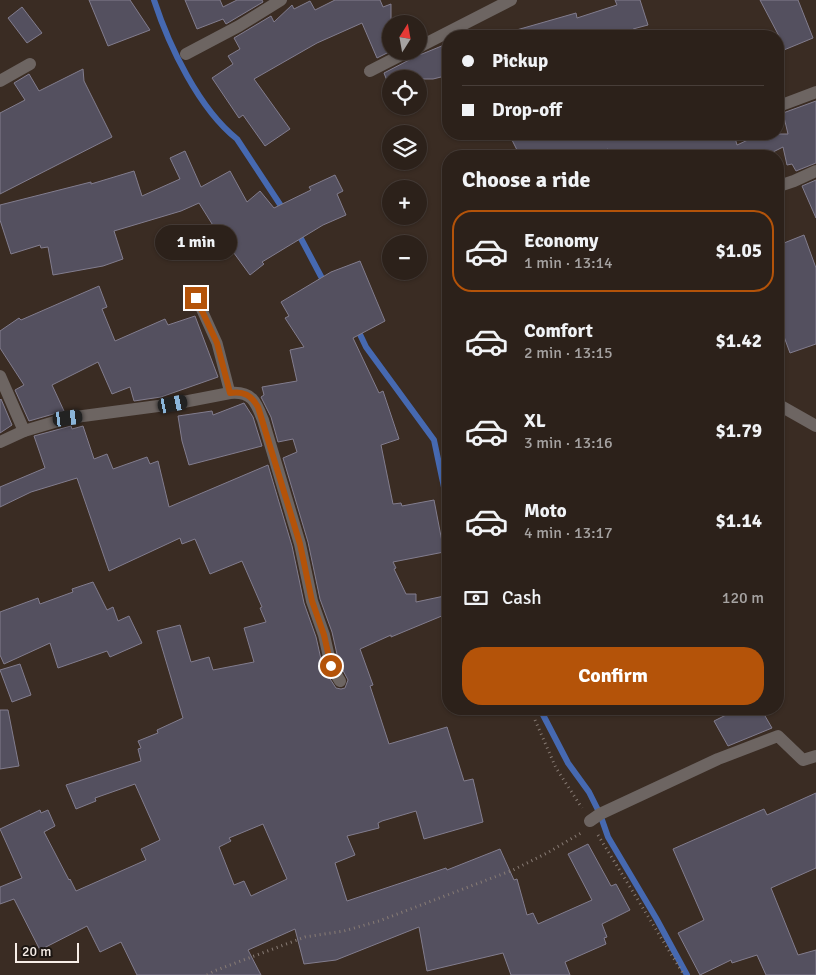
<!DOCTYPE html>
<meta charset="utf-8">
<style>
:root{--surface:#2c211a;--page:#342923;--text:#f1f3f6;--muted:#a6a3a2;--line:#483e39;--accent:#b45309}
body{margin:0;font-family:Signika,sans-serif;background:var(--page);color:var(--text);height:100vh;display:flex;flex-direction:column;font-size:19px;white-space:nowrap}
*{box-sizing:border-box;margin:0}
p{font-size:16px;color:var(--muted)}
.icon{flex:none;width:28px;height:28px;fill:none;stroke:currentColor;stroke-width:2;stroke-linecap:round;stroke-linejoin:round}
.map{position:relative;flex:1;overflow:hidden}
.drawer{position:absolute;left:442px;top:150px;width:342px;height:565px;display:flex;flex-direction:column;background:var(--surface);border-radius:20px;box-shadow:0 1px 4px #0004,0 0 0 1px var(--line)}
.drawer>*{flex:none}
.hud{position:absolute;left:442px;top:30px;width:342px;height:110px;border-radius:20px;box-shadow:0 1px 4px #0004,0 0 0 1px var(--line);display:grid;align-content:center;height:110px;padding:0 20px;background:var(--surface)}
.needle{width:32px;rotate:11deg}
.buttons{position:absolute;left:382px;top:15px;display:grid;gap:10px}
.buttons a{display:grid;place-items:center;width:45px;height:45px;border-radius:50%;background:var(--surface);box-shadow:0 1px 4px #0004,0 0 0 1px var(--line);font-size:25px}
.scale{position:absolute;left:15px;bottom:12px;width:64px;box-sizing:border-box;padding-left:5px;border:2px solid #f7eee8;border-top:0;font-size:14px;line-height:18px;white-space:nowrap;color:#f7eee8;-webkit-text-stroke:4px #1c1612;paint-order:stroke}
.end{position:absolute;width:22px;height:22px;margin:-11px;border:6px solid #b45309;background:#fff;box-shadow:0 0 0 2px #fff}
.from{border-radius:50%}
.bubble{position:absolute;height:35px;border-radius:18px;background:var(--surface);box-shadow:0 1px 4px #0004,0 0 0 1px var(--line);font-size:16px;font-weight:700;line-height:35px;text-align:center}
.car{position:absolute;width:15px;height:30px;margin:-15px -8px;border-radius:6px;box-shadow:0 0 4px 1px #0007;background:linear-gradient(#222 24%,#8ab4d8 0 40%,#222 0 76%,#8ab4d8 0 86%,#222 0)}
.hud b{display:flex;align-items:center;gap:18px;height:48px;font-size:19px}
.hud b+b{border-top:1px solid var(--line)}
.hud i{width:12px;height:12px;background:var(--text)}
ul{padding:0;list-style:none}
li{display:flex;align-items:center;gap:15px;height:82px;margin:0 10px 8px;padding:0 10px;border:2px solid transparent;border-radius:20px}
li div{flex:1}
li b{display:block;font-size:19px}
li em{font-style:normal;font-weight:700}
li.active{border-color:var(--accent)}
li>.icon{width:45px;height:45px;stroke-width:1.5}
h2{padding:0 20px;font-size:22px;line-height:60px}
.pay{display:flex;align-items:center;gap:12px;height:55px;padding:0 20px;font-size:19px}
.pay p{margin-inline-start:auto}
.action{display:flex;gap:10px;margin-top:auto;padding:10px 20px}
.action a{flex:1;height:58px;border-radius:20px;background:var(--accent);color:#fff;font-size:20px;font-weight:700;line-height:58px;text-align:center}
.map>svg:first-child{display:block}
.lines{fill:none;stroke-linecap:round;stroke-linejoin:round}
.stream{stroke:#4669b1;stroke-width:6}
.building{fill:#54505f;stroke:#827d8e;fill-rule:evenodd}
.path{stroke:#887c75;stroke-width:3;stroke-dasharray:1 4;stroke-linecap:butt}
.lane{stroke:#6d6562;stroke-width:11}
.street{stroke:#6d6562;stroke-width:12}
.route{stroke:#b45309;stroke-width:6}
</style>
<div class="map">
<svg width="816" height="975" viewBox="0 0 816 975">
<rect width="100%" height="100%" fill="#3a2c23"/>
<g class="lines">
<!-- stream -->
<g class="stream">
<path d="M154,0C169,46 199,109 237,139L285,212"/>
<path d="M297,231L325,284"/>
<path d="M357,328L366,347L434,440L449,511"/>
<path d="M540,709L568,763L589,792L600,814L608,837L656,918L687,975"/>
</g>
</g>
<!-- building -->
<g class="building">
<path d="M89,0H130L150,30L108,46Z"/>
<path d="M185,0H220L223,7L237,0H262L263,2L226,24L223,19L197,29Z"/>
<path d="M335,0H380L383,7L391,4V51L377,58L362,23L317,43L254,79L290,129L265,146L243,115L239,118L212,78L233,64L228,56L240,49L234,38L271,16L274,22L292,5L294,9L310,1L315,10Z"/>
<path d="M615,0H640L648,25L633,29L635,36H513V31L576,13L577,18L617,5Z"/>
<path d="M760,0H798L813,38L779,52V36Z"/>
<path d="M22,7L42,33L27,43L8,18Z"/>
<path d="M449,43V75L433,79H391V91L384,73L413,58L416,54H422Z"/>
<path d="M83,69L84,81L112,137L0,194V113L25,100L14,83L29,74L39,91Z"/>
<path d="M816,101V163L796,171L792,164L787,165L783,147L765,156H611L608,149L590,156H520L509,134H734L737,145L761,134H788L783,113Z"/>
<path d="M185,151L201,187L230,171L247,202L260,191L274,208L311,190L309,187L335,175L343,191L337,194L346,215L323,225L262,262L264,264L250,275L231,249L229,251L199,203L181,211L114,231L123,259L103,266L53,275L48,247L41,248L40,245L11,254L0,220V205L91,182V184L134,171L142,196L180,179L170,158Z"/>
<path d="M816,180V218L802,186Z"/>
<path d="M804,235L816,268V344L790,353L779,323V245Z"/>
<path d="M360,261L385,321L353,338L379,393L383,391L399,439L381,445L393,504L401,503L402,506L434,500L444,552L393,562L396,568L394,569L406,594H416V602L449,595V613L391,637V635L360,649L373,685L370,686L389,744L447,727L464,781L473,779L483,822L424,839L416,811L382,821L378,823L379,828L347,836L355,855L335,863L347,901L446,868L447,870L500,849L514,880L517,879L527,915L533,913L538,924L592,900L568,854L588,844L611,886L616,884L630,910L602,924L607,937L604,938L606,944L565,962L570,975H511L503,953L427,971L419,927L336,960L304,964L295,929L248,950L261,975H137L121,942L100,952L87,926L40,950L14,899L0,904V887L22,878L0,829L40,810L41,813L48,810L55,826L44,832L69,880L70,879L76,891L146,860L141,849L160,840L135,784L95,798L96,801L76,809L66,785L141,761L138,749L141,748L138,741L158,733L157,730L183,718L157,631L180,625L191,662L209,657L213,670L254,662L244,628L266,622L260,608L262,607L242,561L210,574L195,539L182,544L180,538L109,571L77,478L31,492L0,507V487L45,468L34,436L71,426L72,429L83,426L94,459L107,454L113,469L147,457L150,464L158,461L169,507L268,465L292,546L304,603L316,637L323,668L336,688L341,689L345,688L348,680L339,663L332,632L320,599L308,542L283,458L297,452L293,439L278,442L271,417L261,397L264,395L262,387L297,381L290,350L304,347L285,318L289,316L281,302L331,272ZM263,824L287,879L251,896L244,881L234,885L219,847L231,841L229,838Z"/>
<path d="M99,286L107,307L102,309L115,341L165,319L168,325L195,316L218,377L161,397L134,401L130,387L112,394L98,362L52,385L64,411L29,421L15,390L24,385L0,348V331L19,318L21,320Z"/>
<path d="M1,399L12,425L0,433V400Z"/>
<path d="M244,403L253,417L262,446L189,465L182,441L178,416L212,411L213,415Z"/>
<path d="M93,582L107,610L113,607L118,621L129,616L142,643L110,657L107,651L58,668L50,643L4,664L0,655V612L38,598L40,604L73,592L72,589Z"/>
<path d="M20,664L31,695L12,702L0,670Z"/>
<path d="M738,709H761L772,728L728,746L714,721Z"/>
<path d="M0,710H8L19,766L0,769Z"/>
<path d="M816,793V868L771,888L798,955L816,950V975H766L757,955L732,963L731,960L700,975L678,933L704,920L673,849L764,809L767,815Z"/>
</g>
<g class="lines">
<!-- path -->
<g class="path">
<path d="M535,720L556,768L582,808"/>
<path d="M598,835L684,975"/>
<path d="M207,975L214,971L305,937L344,931L379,921L513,870L547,853L581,833"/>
</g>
<!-- lane -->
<path class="lane" d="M196,297L217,343L230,393"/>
<!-- street -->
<g class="street">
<path d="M419,47L511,0"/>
<path d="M186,54L239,26L281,0"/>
<path d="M370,71L409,51"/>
<path d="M0,81L30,64"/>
<path d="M779,106L816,92"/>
<path d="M779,186L794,181L816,171"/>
<path d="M0,376L24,431"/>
<path d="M779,405L816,426"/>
<path d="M0,442L24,431L68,418L173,404L230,393C252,391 256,402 263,420L300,544L312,601L324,635L331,666L340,681"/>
<path d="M590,821L600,814L718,759L778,736L803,760L816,756"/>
</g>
</g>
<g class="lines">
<!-- route -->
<path class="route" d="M196,298L217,343L230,393C244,391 251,395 258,407L300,544L312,601L324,635L331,666"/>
</g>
</svg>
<div class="buttons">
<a><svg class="needle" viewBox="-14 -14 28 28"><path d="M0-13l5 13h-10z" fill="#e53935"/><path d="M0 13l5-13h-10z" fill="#a6a3a2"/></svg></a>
<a><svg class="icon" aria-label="locate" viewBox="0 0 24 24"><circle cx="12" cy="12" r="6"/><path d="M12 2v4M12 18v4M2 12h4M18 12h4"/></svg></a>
<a><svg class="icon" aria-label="layers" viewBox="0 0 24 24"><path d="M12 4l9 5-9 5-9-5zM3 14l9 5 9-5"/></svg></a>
<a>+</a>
<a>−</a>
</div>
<div class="scale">20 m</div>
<i class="end from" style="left:331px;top:666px"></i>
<i class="end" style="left:196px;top:298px"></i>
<div class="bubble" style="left:155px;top:225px;width:82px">1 min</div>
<i class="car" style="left:173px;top:404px;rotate:79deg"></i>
<i class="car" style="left:68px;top:418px;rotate:83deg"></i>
<div class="hud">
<b><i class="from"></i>Pickup</b>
<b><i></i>Drop-off</b>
</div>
<section class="drawer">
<h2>Choose a ride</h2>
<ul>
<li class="active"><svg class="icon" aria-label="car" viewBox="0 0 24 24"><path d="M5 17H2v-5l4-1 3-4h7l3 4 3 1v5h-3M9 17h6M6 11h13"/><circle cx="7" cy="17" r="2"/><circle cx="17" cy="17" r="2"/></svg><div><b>Economy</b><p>1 min · 13:14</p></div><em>$1.05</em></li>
<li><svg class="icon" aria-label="car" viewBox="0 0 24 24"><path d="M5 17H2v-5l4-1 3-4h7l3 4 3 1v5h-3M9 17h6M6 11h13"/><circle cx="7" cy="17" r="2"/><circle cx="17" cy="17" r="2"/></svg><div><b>Comfort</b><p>2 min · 13:15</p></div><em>$1.42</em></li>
<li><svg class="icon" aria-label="car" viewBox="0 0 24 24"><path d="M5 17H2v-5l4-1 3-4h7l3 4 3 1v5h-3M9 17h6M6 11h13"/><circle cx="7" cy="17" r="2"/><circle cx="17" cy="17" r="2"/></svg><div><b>XL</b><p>3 min · 13:16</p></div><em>$1.79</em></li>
<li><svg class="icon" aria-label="car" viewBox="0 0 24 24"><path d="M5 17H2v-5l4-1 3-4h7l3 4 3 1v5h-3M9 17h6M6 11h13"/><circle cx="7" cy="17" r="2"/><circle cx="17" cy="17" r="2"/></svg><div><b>Moto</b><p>4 min · 13:17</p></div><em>$1.14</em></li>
</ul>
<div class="pay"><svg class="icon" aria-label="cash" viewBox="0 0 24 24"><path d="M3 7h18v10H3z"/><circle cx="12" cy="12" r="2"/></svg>Cash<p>120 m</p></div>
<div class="action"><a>Confirm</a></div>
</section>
</div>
